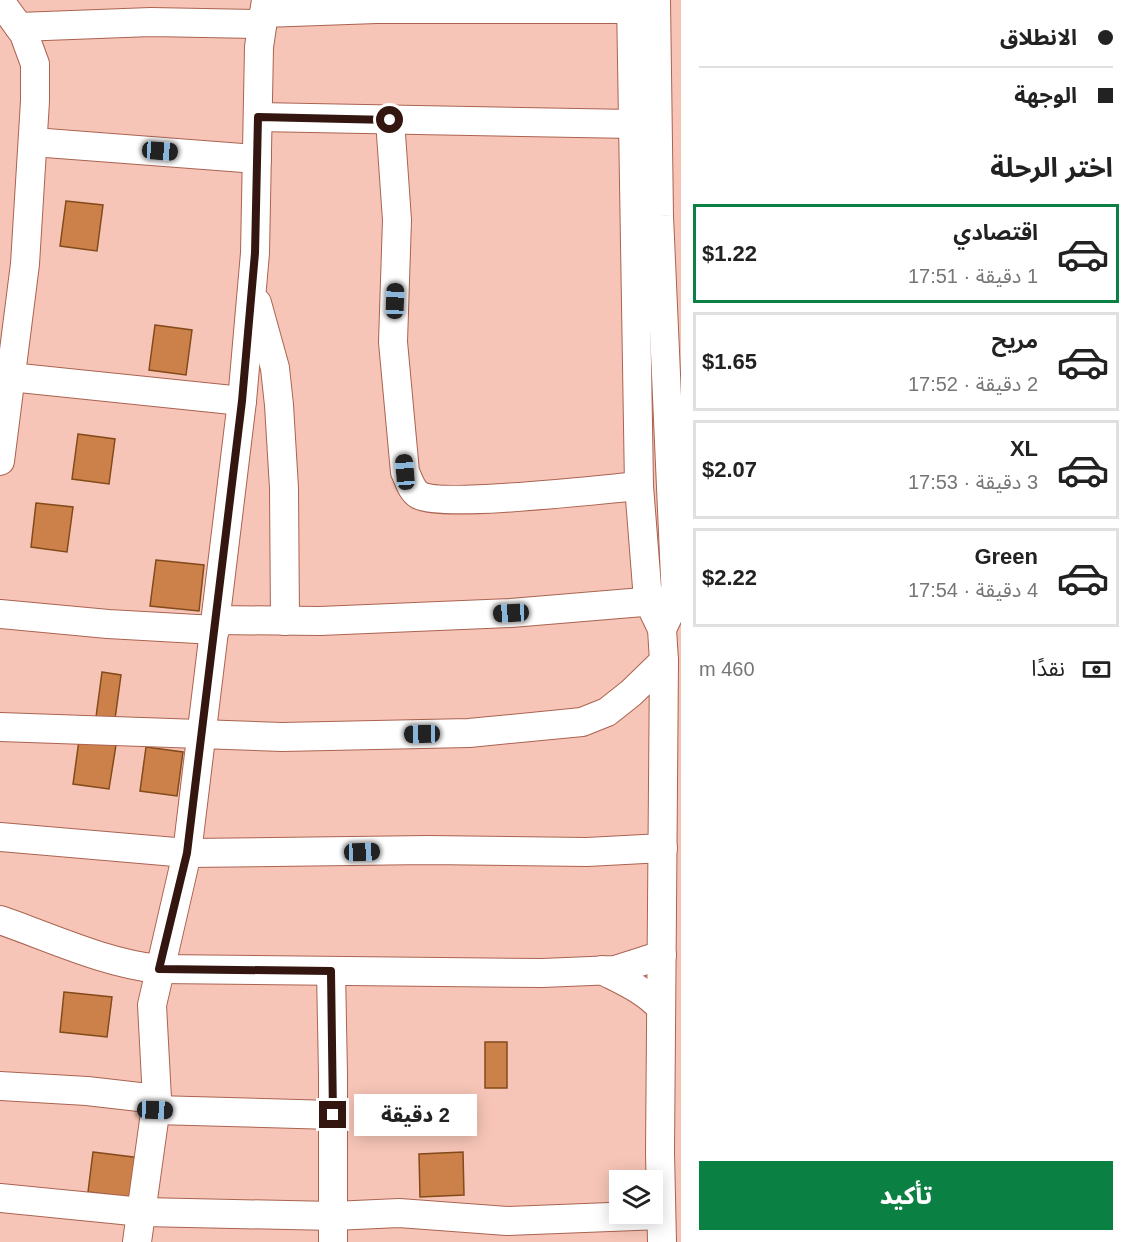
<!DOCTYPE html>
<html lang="ar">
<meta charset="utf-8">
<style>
:root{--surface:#fff;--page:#f6f6f6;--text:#222;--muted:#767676;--line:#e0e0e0;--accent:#0b8043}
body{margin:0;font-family:Arial,"Noto Sans Arabic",sans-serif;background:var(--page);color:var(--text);direction:rtl;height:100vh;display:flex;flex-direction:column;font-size:22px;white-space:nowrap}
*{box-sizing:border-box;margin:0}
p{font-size:20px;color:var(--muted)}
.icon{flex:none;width:33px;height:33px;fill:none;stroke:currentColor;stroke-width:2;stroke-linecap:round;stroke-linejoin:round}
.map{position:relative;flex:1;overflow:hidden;direction:ltr}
.drawer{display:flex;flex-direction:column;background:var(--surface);width:450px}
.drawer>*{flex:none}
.guide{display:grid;align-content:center;height:132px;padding:0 18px;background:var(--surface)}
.controls{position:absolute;left:609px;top:1170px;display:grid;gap:12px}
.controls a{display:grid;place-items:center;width:54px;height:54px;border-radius:0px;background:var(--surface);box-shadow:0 3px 15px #0003;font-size:30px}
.end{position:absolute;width:27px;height:27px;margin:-14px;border:8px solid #33160f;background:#fff;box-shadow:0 0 0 3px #fff}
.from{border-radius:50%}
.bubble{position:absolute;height:42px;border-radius:0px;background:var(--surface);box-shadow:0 3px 15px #0003;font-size:20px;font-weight:800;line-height:42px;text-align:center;direction:rtl}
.car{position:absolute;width:18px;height:36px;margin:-18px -9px;border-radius:8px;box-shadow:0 0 4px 2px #0007;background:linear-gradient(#222 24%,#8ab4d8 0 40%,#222 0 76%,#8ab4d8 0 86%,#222 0)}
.guide b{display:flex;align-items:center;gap:21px;height:57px;font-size:22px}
.guide b+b{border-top:2px solid var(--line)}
.guide i{width:15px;height:15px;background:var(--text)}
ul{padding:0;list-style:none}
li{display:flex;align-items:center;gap:18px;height:99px;margin:0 12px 9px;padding:0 6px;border:3px solid var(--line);border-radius:0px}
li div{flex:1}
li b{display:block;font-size:22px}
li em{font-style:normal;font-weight:800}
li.selected{border-color:var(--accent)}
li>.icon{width:54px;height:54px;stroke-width:1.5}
h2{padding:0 18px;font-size:27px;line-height:72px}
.pay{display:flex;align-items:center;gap:15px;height:66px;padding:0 18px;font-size:22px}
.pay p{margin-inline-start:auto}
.primary-button{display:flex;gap:12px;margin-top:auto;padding:12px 18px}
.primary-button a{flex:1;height:69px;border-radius:0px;background:var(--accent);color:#fff;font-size:24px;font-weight:800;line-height:69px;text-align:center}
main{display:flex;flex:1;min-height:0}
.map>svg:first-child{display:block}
.building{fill:#cc814a;stroke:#834a1a;stroke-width:1.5}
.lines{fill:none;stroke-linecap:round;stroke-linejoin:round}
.minor-casing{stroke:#ab6350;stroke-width:30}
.minor{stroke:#fff;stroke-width:28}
.route{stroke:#33160f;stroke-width:8}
</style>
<main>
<section class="drawer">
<div class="guide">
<b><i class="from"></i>الانطلاق</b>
<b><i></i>الوجهة</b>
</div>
<h2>اختر الرحلة</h2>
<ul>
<li class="selected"><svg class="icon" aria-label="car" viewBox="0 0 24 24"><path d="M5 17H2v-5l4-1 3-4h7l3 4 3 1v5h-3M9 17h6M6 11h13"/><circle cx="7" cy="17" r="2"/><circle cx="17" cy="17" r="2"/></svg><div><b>اقتصادي</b><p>1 دقيقة · 17:51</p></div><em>$1.22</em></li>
<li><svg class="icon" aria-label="car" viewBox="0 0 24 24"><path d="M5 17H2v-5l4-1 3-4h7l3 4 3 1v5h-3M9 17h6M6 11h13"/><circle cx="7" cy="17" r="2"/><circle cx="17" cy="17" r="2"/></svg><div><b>مريح</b><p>2 دقيقة · 17:52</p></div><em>$1.65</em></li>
<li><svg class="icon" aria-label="car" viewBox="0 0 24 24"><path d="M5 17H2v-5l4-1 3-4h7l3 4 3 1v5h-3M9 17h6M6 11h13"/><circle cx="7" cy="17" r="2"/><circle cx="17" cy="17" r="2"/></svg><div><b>XL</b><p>3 دقيقة · 17:53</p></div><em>$2.07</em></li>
<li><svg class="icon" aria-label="car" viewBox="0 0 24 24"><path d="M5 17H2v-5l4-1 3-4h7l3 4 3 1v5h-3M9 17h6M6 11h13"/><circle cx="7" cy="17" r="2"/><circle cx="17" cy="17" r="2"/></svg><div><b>Green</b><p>4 دقيقة · 17:54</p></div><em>$2.22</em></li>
</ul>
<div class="pay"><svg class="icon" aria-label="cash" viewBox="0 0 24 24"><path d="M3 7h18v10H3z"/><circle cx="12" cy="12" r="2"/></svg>نقدًا<p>460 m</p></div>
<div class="primary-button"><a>تأكيد</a></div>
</section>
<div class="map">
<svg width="681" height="1242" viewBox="0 0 681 1242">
<rect width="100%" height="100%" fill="#f6c5b7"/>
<!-- building -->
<g class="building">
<path d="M66,201L103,205L97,251L60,246Z"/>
<path d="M155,325L192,330L186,375L149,370Z"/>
<path d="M78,434L115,439L109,484L72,479Z"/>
<path d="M36,503L73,507L67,552L31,547Z"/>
<path d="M156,560L204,565L199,611L150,606Z"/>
<path d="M102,672L121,675L115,719L96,717Z"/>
<path d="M79,740L116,745L109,789L73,784Z"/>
<path d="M146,747L183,752L177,796L140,791Z"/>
<path d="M64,992L112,997L107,1037L60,1032Z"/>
<rect x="485" y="1042" width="22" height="46"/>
<path d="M93,1152L141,1158L136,1198L88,1192Z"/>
<path d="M463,1152L464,1195L420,1197L419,1154Z"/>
</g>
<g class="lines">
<!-- minor casing -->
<g class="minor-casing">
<g id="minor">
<path d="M631,0L639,486L648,600L662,629L664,661L660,1153L662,1242"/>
<path d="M656,0L659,216L676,600L662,629"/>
<path d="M0,1L24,34L35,64V101L25,264L0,461"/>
<path d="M264,13L376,9H631"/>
<path d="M19,27L151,22L262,24"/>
<path d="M258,117L633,124"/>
<path d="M390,120L397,220L393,342L405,472C409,480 411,490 419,495C441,508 604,489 639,486"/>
<path d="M33,142L257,159"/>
<path d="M257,303L275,368L279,405L284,488L285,621"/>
<path d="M10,377L242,401"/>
<path d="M0,614L108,624L215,630"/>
<path d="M216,620L320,621L511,613L667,600"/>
<path d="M0,727L282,737L469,733L582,722L607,712L631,693L664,661"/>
<path d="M0,837L187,853L428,850L587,852L663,848"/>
<path d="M0,920C52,938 104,963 159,969L542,973L615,970L662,955"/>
<path d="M602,970C623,981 645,990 661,1008"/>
<path d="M331,971L333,1075V1242"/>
<path d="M0,1086L87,1091L157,1099"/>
<path d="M155,1110L333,1115"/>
<path d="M0,1198L142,1212L333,1216L399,1213L507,1221L661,1215"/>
<path d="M137,1242L157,1099L152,1005L187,853L242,401L255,253L259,47L266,0"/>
</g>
</g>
<!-- minor -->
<use href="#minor" class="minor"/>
</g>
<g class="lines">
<!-- route -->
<path class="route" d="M333,1115L331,971L159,969L187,853L242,401L255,253L258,117L390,120"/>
</g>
</svg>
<div class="controls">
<a><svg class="icon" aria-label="layers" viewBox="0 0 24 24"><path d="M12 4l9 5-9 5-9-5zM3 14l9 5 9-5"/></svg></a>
</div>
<i class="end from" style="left:390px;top:120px"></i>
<i class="end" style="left:333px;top:1115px"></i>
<div class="bubble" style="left:354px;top:1094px;width:123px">2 دقيقة</div>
<i class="car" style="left:160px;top:151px;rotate:94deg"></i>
<i class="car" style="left:395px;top:301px;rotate:2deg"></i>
<i class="car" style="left:405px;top:472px;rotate:355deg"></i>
<i class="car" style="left:511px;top:613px;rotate:267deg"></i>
<i class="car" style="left:422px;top:734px;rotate:269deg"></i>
<i class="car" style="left:362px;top:852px;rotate:88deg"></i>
<i class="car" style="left:155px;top:1110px;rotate:92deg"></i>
</div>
</main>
